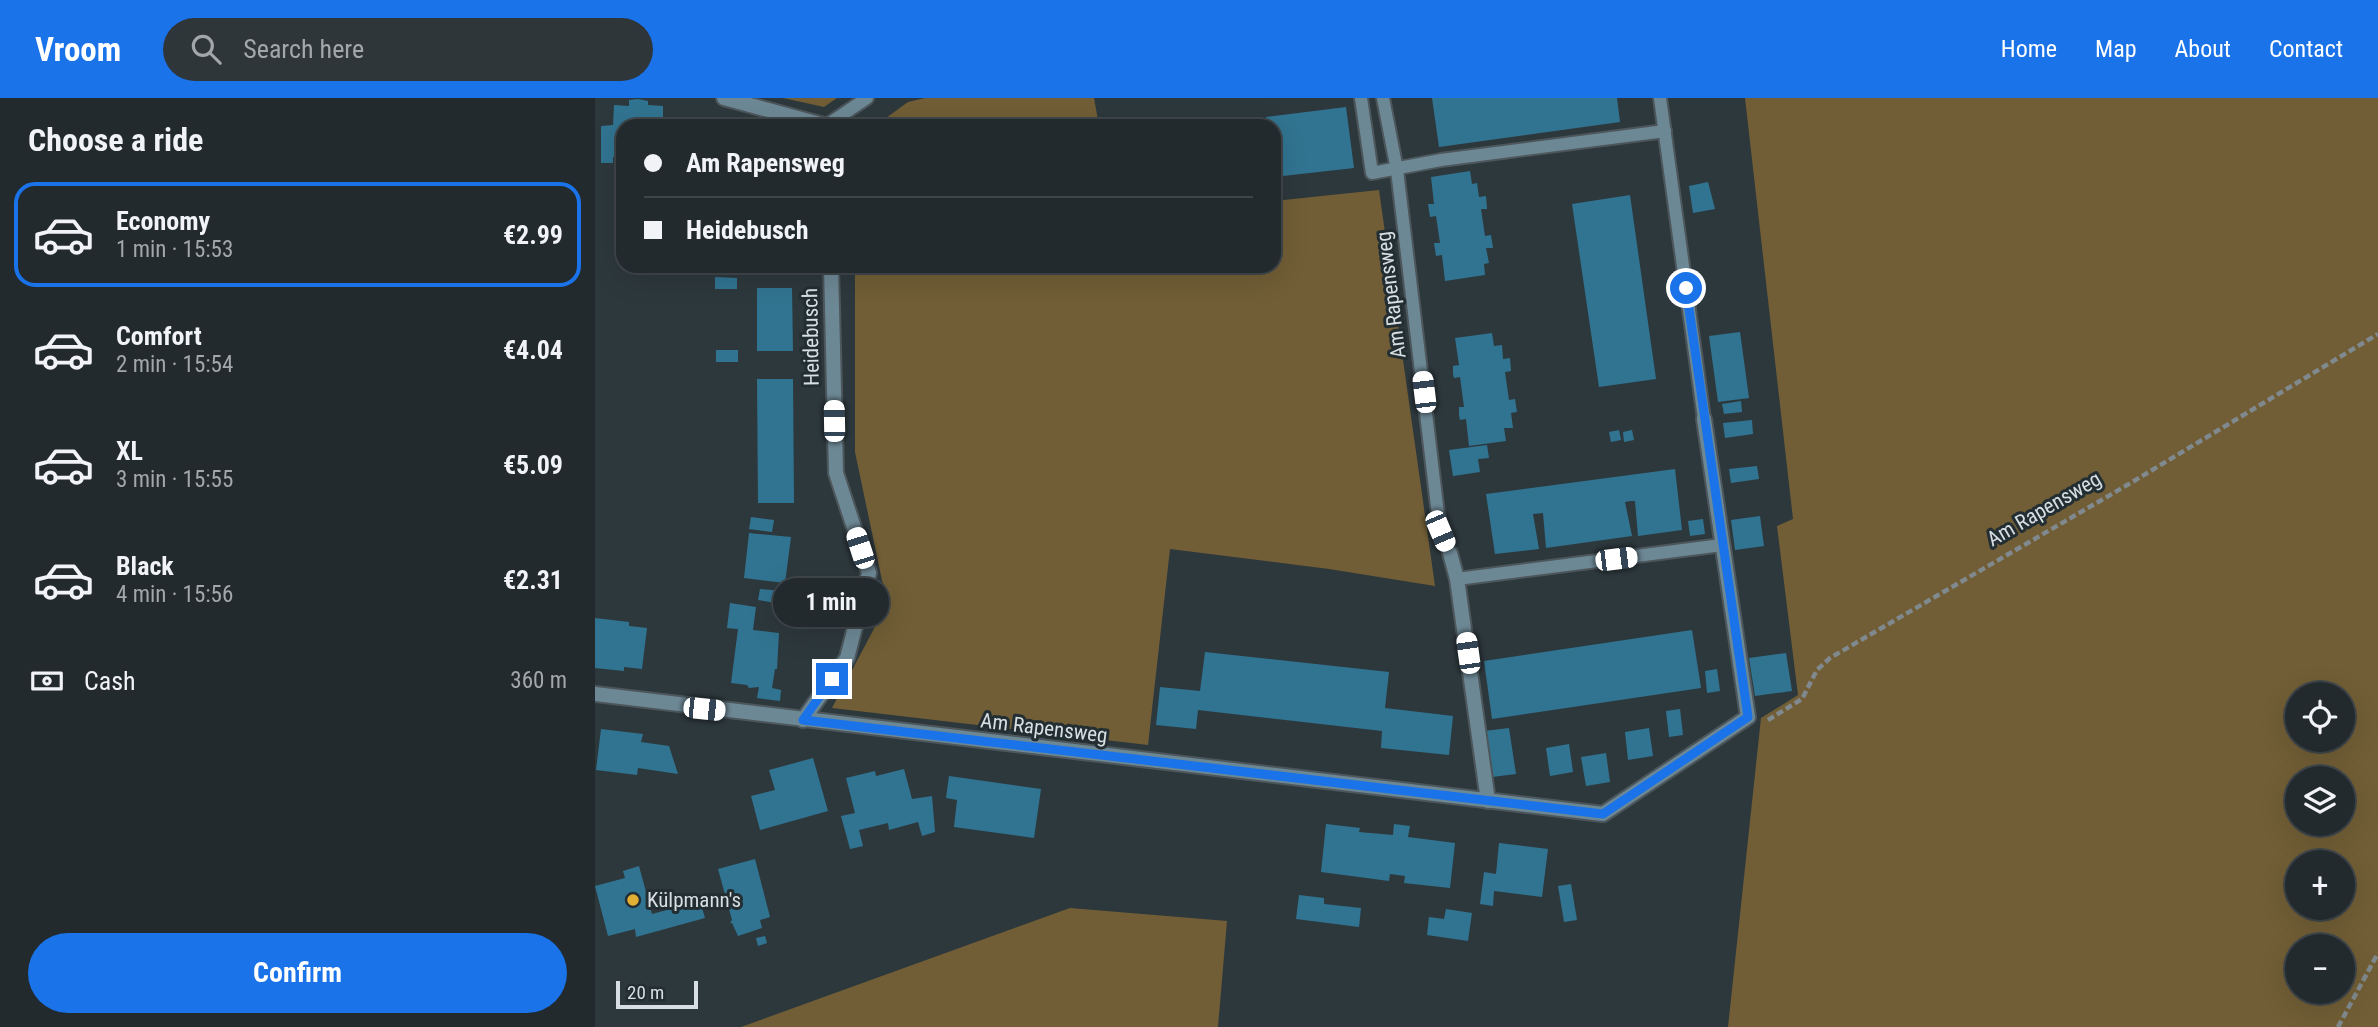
<!DOCTYPE html>
<meta charset="utf-8">
<style>
:root{--surface:#222a2e;--page:#2e363a;--text:#f1f3f6;--muted:#a2a7aa;--line:#3f464a;--accent:#1a73e8}
body{margin:0;font-family:"Roboto Condensed",sans-serif;background:var(--page);color:var(--text);height:100vh;display:flex;flex-direction:column;font-size:26px;white-space:nowrap}
*{box-sizing:border-box;margin:0}
p{font-size:23px;color:var(--muted)}
.icon{flex:none;width:38px;height:38px;fill:none;stroke:currentColor;stroke-width:2;stroke-linecap:round;stroke-linejoin:round}
.map{position:relative;flex:1;overflow:hidden}
.sheet{display:flex;flex-direction:column;background:var(--surface);width:595px}
.sheet>*{flex:none}
.top-card{position:absolute;left:21px;top:21px;width:665px;height:154px;border-radius:21px;box-shadow:0 7px 28px #0002,0 0 0 2px var(--line);display:grid;align-content:center;height:154px;padding:0 28px;background:var(--surface)}
.buttons{position:absolute;left:1690px;top:584px;display:grid;gap:14px}
.buttons a{display:grid;place-items:center;width:70px;height:70px;border-radius:50%;background:var(--surface);box-shadow:0 7px 28px #0002,0 0 0 2px var(--line);font-size:35px}
.scale{position:absolute;left:21px;bottom:18px;width:82px;box-sizing:border-box;padding-left:7px;border:4px solid #d8dfe2;border-top:0;font-size:19px;line-height:24px;white-space:nowrap;color:#d8dfe2;-webkit-text-stroke:5px #232e33;paint-order:stroke}
.end{position:absolute;width:32px;height:32px;margin:-16px;border:9px solid #1a73e8;background:#fff;box-shadow:0 0 0 4px #fff}
.from{border-radius:50%}
.bubble{position:absolute;height:49px;border-radius:24px;background:var(--surface);box-shadow:0 7px 28px #0002,0 0 0 2px var(--line);font-size:23px;font-weight:700;line-height:49px;text-align:center}
.car{position:absolute;width:21px;height:42px;margin:-21px -10px;border-radius:9px;box-shadow:0 0 5px 2px #0007;background:linear-gradient(#fff 24%,#345 0 40%,#fff 0 76%,#345 0 86%,#fff 0)}
.top-card b{display:flex;align-items:center;gap:24px;height:66px;font-size:26px}
.top-card b+b{border-top:2px solid var(--line)}
.top-card i{width:18px;height:18px;background:var(--text)}
ul{padding:0;list-style:none}
li{display:flex;align-items:center;gap:21px;height:105px;margin:0 14px 10px;padding:0 14px;border:4px solid transparent;border-radius:21px}
li div{flex:1}
li b{display:block;font-size:26px}
li em{font-style:normal;font-weight:700}
li.active{border-color:var(--accent)}
li>.icon{width:63px;height:63px;stroke-width:1.5}
h2{padding:0 28px;font-size:32px;line-height:84px}
.pay{display:flex;align-items:center;gap:18px;height:77px;padding:0 28px;font-size:26px}
.pay p{margin-inline-start:auto}
.primary-button{display:flex;gap:14px;margin-top:auto;padding:14px 28px}
.primary-button a{flex:1;height:80px;border-radius:42px;background:var(--accent);color:#fff;font-size:28px;font-weight:700;line-height:80px;text-align:center}
header{display:flex;align-items:center;gap:42px;box-sizing:border-box;height:98px;padding:0 35px;background:var(--accent);color:#fff}
header strong{font-size:33px}
nav{display:flex;gap:38px;margin-inline-start:auto;font-size:24px}
.search{width:490px;height:63px;background:var(--page);display:flex;align-items:center;gap:18px;box-sizing:border-box;padding:0 24px;border-radius:38px;color:var(--muted);font-size:26px}
main{display:flex;flex:1;min-height:0}
.map>svg:first-child{display:block}
.green{fill:#715e36;fill-rule:evenodd}
.building{fill:#317491}
.lines{fill:none;stroke-linecap:round;stroke-linejoin:round}
.lane-casing{stroke:#4c565b;stroke-width:16}
.street-casing{stroke:#4c565b;stroke-width:18}
.path{stroke:#80898d;stroke-width:4.5;stroke-dasharray:7 3.5;stroke-linecap:butt}
.lane{stroke:#6d8895;stroke-width:12}
.street{stroke:#6d8895;stroke-width:14}
.route{stroke:#1a73e8;stroke-width:9}
.poi-dot{fill:#e1af34;stroke:#232e33;stroke-width:2.5}
.labels{text-anchor:middle;stroke-width:6;stroke-linejoin:round;paint-order:stroke}
.street-label{font-size:21px;fill:#d8dfe2;stroke:#232e33}
.poi-label{font-size:21px;fill:#d8dfe2;stroke:#232e33;text-anchor:start}
</style>
<header>
<strong>Vroom</strong>
<div class="search"><svg class="icon" aria-label="search" viewBox="0 0 24 24"><circle cx="10" cy="10" r="6"/><path d="M15 15l6 6"/></svg>Search here</div>
<nav><a>Home</a><a>Map</a><a>About</a><a>Contact</a></nav>
</header>
<main>
<section class="sheet">
<h2>Choose a ride</h2>
<ul>
<li class="active"><svg class="icon" aria-label="car" viewBox="0 0 24 24"><path d="M5 17H2v-5l4-1 3-4h7l3 4 3 1v5h-3M9 17h6M6 11h13"/><circle cx="7" cy="17" r="2"/><circle cx="17" cy="17" r="2"/></svg><div><b>Economy</b><p>1 min · 15:53</p></div><em>€2.99</em></li>
<li><svg class="icon" aria-label="car" viewBox="0 0 24 24"><path d="M5 17H2v-5l4-1 3-4h7l3 4 3 1v5h-3M9 17h6M6 11h13"/><circle cx="7" cy="17" r="2"/><circle cx="17" cy="17" r="2"/></svg><div><b>Comfort</b><p>2 min · 15:54</p></div><em>€4.04</em></li>
<li><svg class="icon" aria-label="car" viewBox="0 0 24 24"><path d="M5 17H2v-5l4-1 3-4h7l3 4 3 1v5h-3M9 17h6M6 11h13"/><circle cx="7" cy="17" r="2"/><circle cx="17" cy="17" r="2"/></svg><div><b>XL</b><p>3 min · 15:55</p></div><em>€5.09</em></li>
<li><svg class="icon" aria-label="car" viewBox="0 0 24 24"><path d="M5 17H2v-5l4-1 3-4h7l3 4 3 1v5h-3M9 17h6M6 11h13"/><circle cx="7" cy="17" r="2"/><circle cx="17" cy="17" r="2"/></svg><div><b>Black</b><p>4 min · 15:56</p></div><em>€2.31</em></li>
</ul>
<div class="pay"><svg class="icon" aria-label="cash" viewBox="0 0 24 24"><path d="M3 7h18v10H3z"/><circle cx="12" cy="12" r="2"/></svg>Cash<p>360 m</p></div>
<div class="primary-button"><a>Confirm</a></div>
</section>
<div class="map">
<svg width="1783" height="929" viewBox="0 0 1783 929">
<rect width="100%" height="100%" fill="#2d383d"/>
<!-- green -->
<g class="green">
<path d="M188,0H242L229,9Z"/>
<path d="M330,0H499L504,28H280L313,4Z"/>
<path d="M1150,0H1783V929H1133L1166,620L1203,597L1182,428L1198,421ZM1703,597H1748V642H1703ZM1703,681H1748V726H1703ZM1703,765H1748V810H1703ZM1703,849H1748V894H1703Z"/>
<path d="M784,92L840,488L734,471L575,451L553,647L237,610L292,506L260,354V168H679V103Z"/>
<path d="M475,810L632,823L623,929H146Z"/>
</g>
<!-- building -->
<g class="building">
<path d="M837,0H1022L1025,24L844,49Z"/>
<path d="M43,1L53,3V7L68,8V28H28V59H18V65H6V28L18,27L19,7L34,8V2Z"/>
<path d="M751,9L759,70L679,79V28H672L671,19Z"/>
<path d="M875,73L877,86L882,85L884,99L891,98L892,111H886L890,138L896,137L898,150H891L894,165L889,166L890,177L850,183L847,157L841,158L839,145H845L841,118L835,119L833,106H839L836,79Z"/>
<path d="M1113,84L1120,111L1098,115L1094,88Z"/>
<path d="M1035,97L1061,281L1004,289L977,106Z"/>
<rect x="162" y="168" width="35" height="8"/>
<path d="M120,179L142,180V191H120Z"/>
<path d="M162,190H197L198,253H162Z"/>
<path d="M1145,234L1154,300L1123,304L1114,238Z"/>
<path d="M897,235L899,248L907,247L908,261L915,260L916,273L910,274L914,302L920,301L922,314L916,315L918,330H909L911,343L874,348L871,321L865,322L864,317V309H869L865,279L859,280L858,276V268L864,267L860,240Z"/>
<rect x="121" y="252" width="22" height="12"/>
<path d="M162,281H198L199,405H163Z"/>
<path d="M1146,303L1147,314L1129,316L1127,306Z"/>
<path d="M1157,322L1158,336L1130,340L1128,325Z"/>
<path d="M1024,332L1026,342L1016,344L1014,334Z"/>
<path d="M1037,332L1039,342L1029,344L1028,334Z"/>
<path d="M892,347L894,360L883,361L885,374L858,378L854,352Z"/>
<path d="M1162,368L1164,381L1136,385L1134,371Z"/>
<path d="M1080,371L1087,432L1043,438L1040,403H1035L1030,404L1037,438L951,450L948,415L938,416L944,451L900,456L891,396Z"/>
<path d="M1165,418L1169,448L1140,452L1136,422Z"/>
<path d="M156,419L179,422L177,434L154,431Z"/>
<path d="M1108,421L1110,436L1095,438L1093,423Z"/>
<path d="M154,435L196,439L190,485L149,480Z"/>
<path d="M165,491L189,493L188,506L163,502Z"/>
<path d="M135,505L161,509L158,532L184,535L182,571H180L177,590L186,592L185,603L162,600L164,589L154,590L152,587L136,585L143,531L132,530Z"/>
<path d="M0,520L34,524V528L52,530L47,571L29,569V573L0,570Z"/>
<path d="M1097,532L1106,590L897,621L889,563Z"/>
<path d="M610,554L794,574L790,610L858,618L854,657L786,650L787,633L603,612L601,631L561,627L565,589L605,593Z"/>
<path d="M1191,555L1197,593L1160,598L1154,560Z"/>
<path d="M1122,571L1125,593L1112,595L1110,573Z"/>
<path d="M1085,611L1088,637L1074,639L1071,613Z"/>
<path d="M914,630L921,676L897,679L889,633Z"/>
<path d="M1054,630L1058,658L1033,662L1030,634Z"/>
<path d="M6,631L48,636L46,644L74,648L83,676L43,670L42,677L1,672Z"/>
<path d="M974,646L978,674L955,678L951,650Z"/>
<path d="M1011,655L1015,684L991,688L986,659Z"/>
<path d="M218,660L233,713L165,732L156,698L180,692L174,672Z"/>
<path d="M309,671L317,701L337,698L340,734L327,738L323,724L294,732L293,725L264,732L268,748L255,751L246,718L260,715L251,680L280,673L281,678Z"/>
<path d="M354,678L446,691L439,740L359,729L362,702L351,700Z"/>
<path d="M731,726L765,730L764,734L798,737L799,726L815,728L813,739L860,745L855,790L809,785L810,778L795,776L794,783L726,774Z"/>
<path d="M904,745L953,751L947,799L899,793L898,808L885,806L889,774L901,776Z"/>
<path d="M160,761L175,819L165,822L167,830L143,838L137,825H135L137,822L123,771Z"/>
<path d="M44,768L57,816L105,803L110,820L41,839L40,831L13,838L0,788L30,780L28,773Z"/>
<path d="M976,786L982,822L969,824L963,788Z"/>
<path d="M704,797L729,800V806L766,810L764,829L701,821Z"/>
<path d="M851,811L877,815L873,843L832,837L834,819L849,821Z"/>
<path d="M170,838L172,845L163,848L161,840Z"/>
</g>
<g class="lines">
<!-- lane casing -->
<g class="lane-casing">
<g id="lane">
<path d="M766,0L777,75L846,62L1070,33"/>
<path d="M788,0L802,72L845,433L855,455"/>
<path d="M1065,0L1109,321"/>
<path d="M232,27L272,0"/>
<path d="M862,481L1127,447"/>
</g>
</g>
<!-- street casing -->
<g class="street-casing">
<g id="street">
<path d="M129,0L232,28"/>
<path d="M855,455L862,481L893,703"/>
<path d="M0,596L1008,716L1153,619L1109,321"/>
<path d="M208,622L252,560L274,475L241,375L236,168"/>
</g>
</g>
<!-- path -->
<g class="path">
<path d="M1173,622L1207,601L1222,572L1235,560L1534,386L1783,236"/>
<path d="M1743,929L1783,855"/>
</g>
<!-- lane -->
<use href="#lane" class="lane"/>
<!-- street -->
<use href="#street" class="street"/>
</g>
<g class="lines">
<!-- route -->
<path class="route" d="M237,581L208,622L1008,716L1153,619L1091,190"/>
</g>
<!-- markers -->
<circle class="poi-dot" cx="38" cy="802" r="7"/>
<g class="labels">
<!-- street labels -->
<g class="street-label">
<text transform="translate(796 197) rotate(-97)" y="7">Am Rapensweg</text>
<text transform="translate(216 239) rotate(-91)" y="7">Heidebusch</text>
<text transform="translate(1449 411) rotate(-30)" y="7">Am Rapensweg</text>
<text transform="translate(449 630) rotate(7)" y="7">Am Rapensweg</text>
</g>
<!-- poi labels -->
<g class="poi-label">
<text x="52" y="809">Külpmann's</text>
</g>
</g>
</svg>
<div class="buttons">
<a><svg class="icon" aria-label="locate" viewBox="0 0 24 24"><circle cx="12" cy="12" r="6"/><path d="M12 2v4M12 18v4M2 12h4M18 12h4"/></svg></a>
<a><svg class="icon" aria-label="layers" viewBox="0 0 24 24"><path d="M12 4l9 5-9 5-9-5zM3 14l9 5 9-5"/></svg></a>
<a>+</a>
<a>−</a>
</div>
<div class="scale">20 m</div>
<i class="end from" style="left:1091px;top:190px"></i>
<i class="end" style="left:237px;top:581px"></i>
<div class="bubble" style="left:178px;top:480px;width:116px">1 min</div>
<i class="car" style="left:829px;top:294px;rotate:353deg"></i>
<i class="car" style="left:239px;top:323px;rotate:359deg"></i>
<i class="car" style="left:845px;top:433px;rotate:157deg"></i>
<i class="car" style="left:265px;top:450px;rotate:342deg"></i>
<i class="car" style="left:1021px;top:461px;rotate:83deg"></i>
<i class="car" style="left:873px;top:555px;rotate:352deg"></i>
<i class="car" style="left:109px;top:611px;rotate:96deg"></i>
<div class="top-card">
<b><i class="from"></i>Am Rapensweg</b>
<b><i></i>Heidebusch</b>
</div>
</div>
</main>
